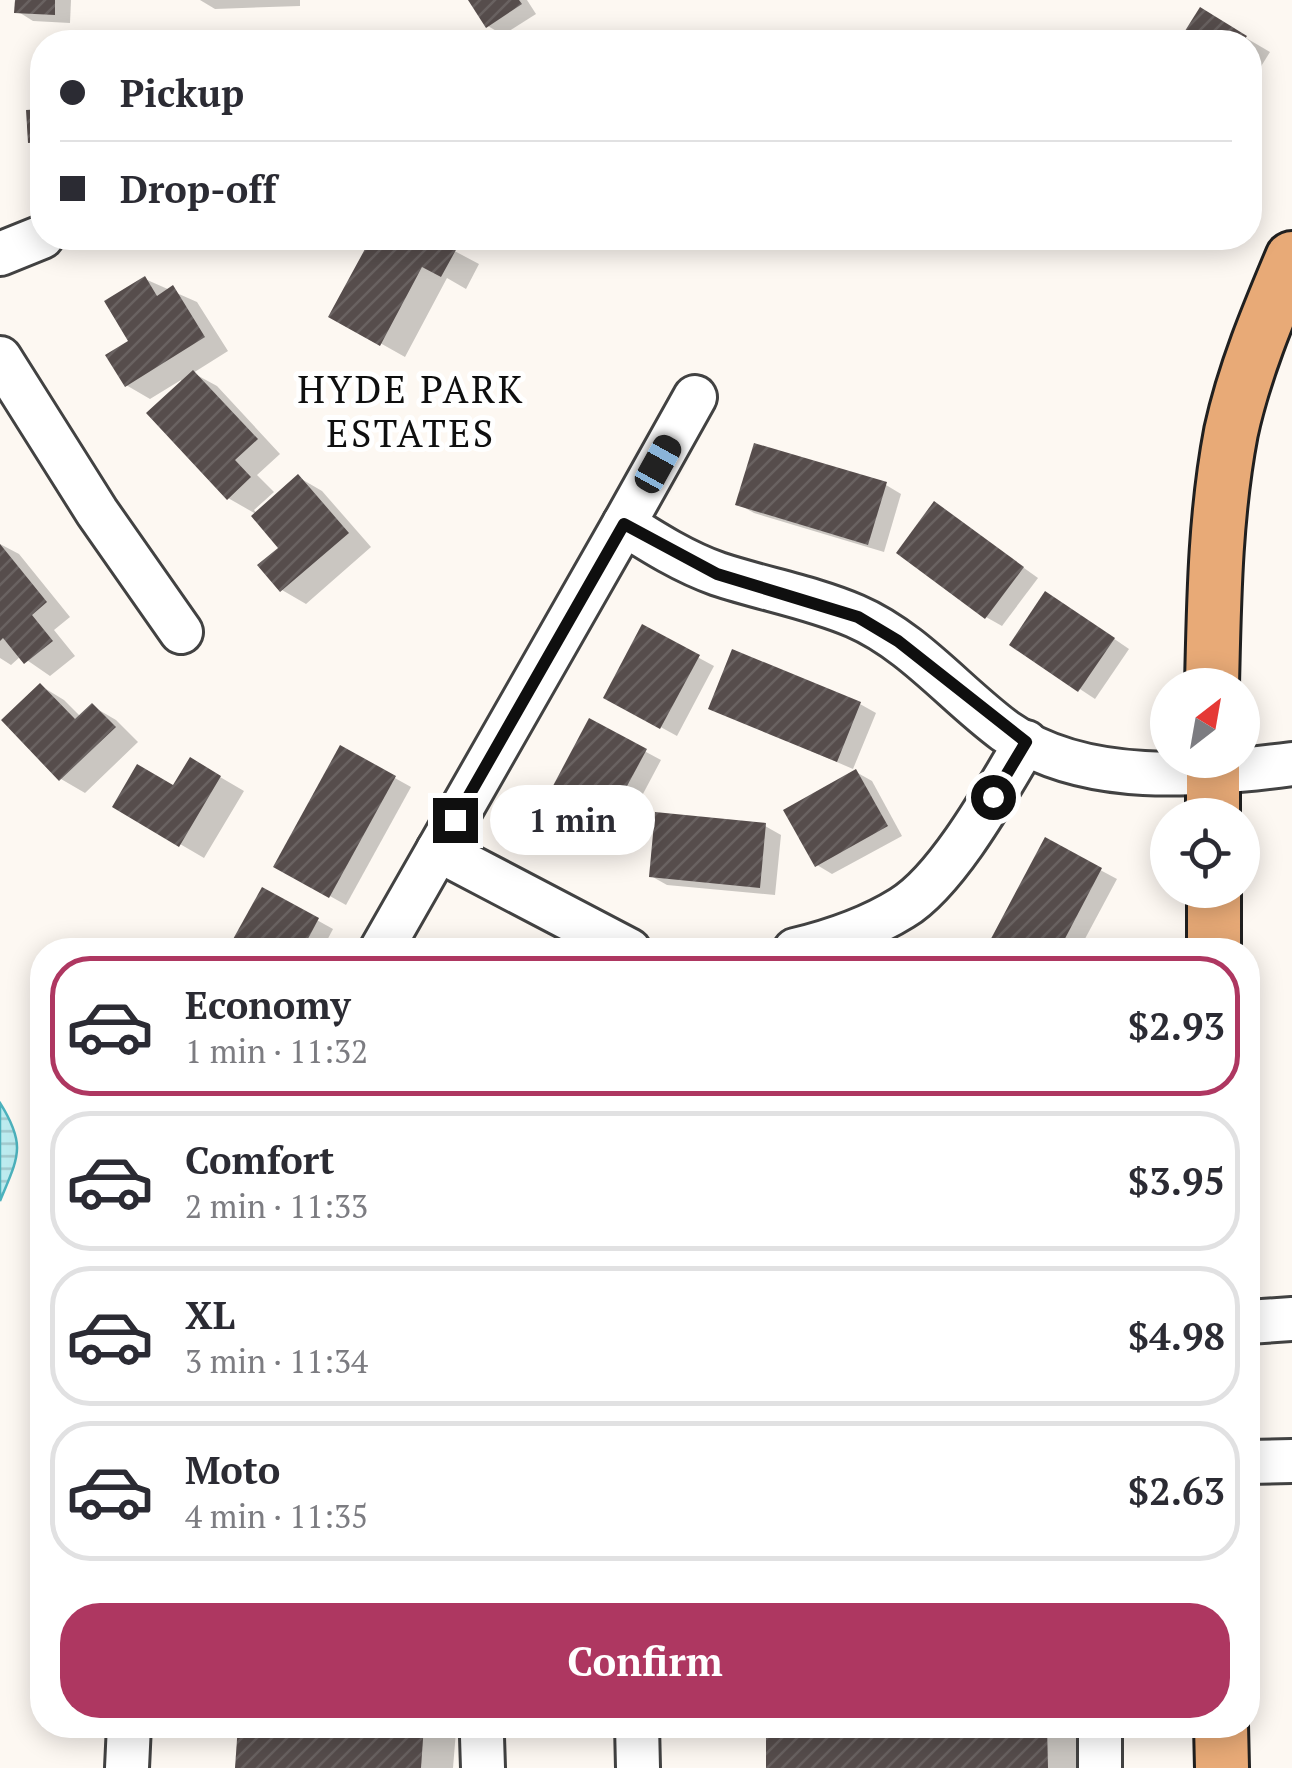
<!DOCTYPE html>
<meta charset="utf-8">
<style>
:root{--surface:#fff;--page:#f2f2f3;--text:#2b2b33;--muted:#7c7c81;--line:#e1e1e2;--accent:#ae3761}
body{margin:0;font-family:"PT Serif",serif;background:var(--page);color:var(--text);height:100vh;display:flex;flex-direction:column;font-size:38px;white-space:nowrap}
*{box-sizing:border-box;margin:0}
p{font-size:32px;color:var(--muted)}
.icon{flex:none;width:55px;height:55px;fill:none;stroke:currentColor;stroke-width:2;stroke-linecap:round;stroke-linejoin:round}
.map{position:relative;flex:1;overflow:hidden}
.side{position:absolute;left:30px;top:938px;width:1230px;height:800px;display:flex;flex-direction:column;background:var(--surface);border-radius:40px;box-shadow:0 5px 25px #0003}
.side>*{flex:none}
.guide{position:absolute;left:30px;top:30px;width:1232px;height:220px;border-radius:40px;box-shadow:0 5px 25px #0003;display:grid;align-content:center;height:220px;padding:0 30px;background:var(--surface)}
.needle{width:65px;rotate:31deg}
.tools{position:absolute;left:1150px;top:668px;display:grid;gap:20px}
.tools a{display:grid;place-items:center;width:110px;height:110px;border-radius:50%;background:var(--surface);box-shadow:0 5px 25px #0003;font-size:50px}
.end{position:absolute;width:45px;height:45px;margin:-22px;border:12px solid #0f0f0f;background:#fff;box-shadow:0 0 0 5px #fff}
.from{border-radius:50%}
.bubble{position:absolute;height:70px;border-radius:35px;background:var(--surface);box-shadow:0 5px 25px #0003;font-size:32px;font-weight:800;line-height:70px;text-align:center}
.car{position:absolute;width:30px;height:60px;margin:-30px -15px;border-radius:12px;box-shadow:0 0 8px 2px #0007;background:linear-gradient(#222 24%,#8ab4d8 0 40%,#222 0 76%,#8ab4d8 0 86%,#222 0)}
.guide b{display:flex;align-items:center;gap:35px;height:95px;font-size:38px}
.guide b+b{border-top:2px solid var(--line)}
.guide i{width:25px;height:25px;background:var(--text)}
ul{padding:18px 0 0;list-style:none}
li{display:flex;align-items:center;gap:30px;height:140px;margin:0 20px 15px;padding:0 10px;border:5px solid var(--line);border-radius:40px}
li div{flex:1}
li b{display:block;font-size:38px}
li em{font-style:normal;font-weight:800}
li.on{border-color:var(--accent)}
li>.icon{width:90px;height:90px;stroke-width:1.5}
.action{display:flex;gap:20px;margin-top:auto;padding:20px 30px}
.action a{flex:1;height:115px;border-radius:40px;background:var(--accent);color:#fff;font-size:40px;font-weight:800;line-height:115px;text-align:center}
.map>svg:first-child{display:block}
.water{fill:url(#water-rules);stroke:#4cb2bd;stroke-width:2.5}
.shadow{fill:#0003}
.building{fill:url(#building-hatch)}
.lines{fill:none;stroke-linecap:round;stroke-linejoin:round}
.minor-casing{stroke:#424242;stroke-width:48}
.major-casing{stroke:#202020;stroke-width:58}
.minor{stroke:#fff;stroke-width:42}
.major{stroke:#e8aa77;stroke-width:52}
.route{stroke:#0f0f0f;stroke-width:12}
.labels{text-anchor:middle;stroke-width:10;stroke-linejoin:round;paint-order:stroke}
.neighbourhood-label{font-size:38px;letter-spacing:2.5px;fill:#0f0f0f;stroke:#fff}
</style>
<div class="map">
<svg width="1292" height="1768" viewBox="0 0 1292 1768">
<defs>
<pattern id="water-rules" width="6" height="5" patternUnits="userSpaceOnUse" patternTransform="scale(2.5)"><rect width="6" height="5" fill="#bcebef"/><path d="M0 2.5h6" fill="none" stroke="#a0c8cc"/></pattern>
<pattern id="building-hatch" width="6" height="6" patternUnits="userSpaceOnUse" patternTransform="scale(2.5)"><rect width="6" height="6" fill="#564d4c"/><path d="M-1 1l2-2M0 6l6-6M5 7l2-2" fill="none" stroke="#696261"/></pattern>
</defs>
<rect width="100%" height="100%" fill="#fdf8f2"/>
<!-- water -->
<path class="water" d="M0,1103C27,1146 18,1157 0,1201Z"/>
<!-- shadow -->
<g class="shadow">
<path d="M18,0H71L70,23L33,21L17,11Z"/>
<path d="M200,0H300V6L215,9Z"/>
<path d="M471,0H527L536,14L503,35L488,26Z"/>
<path d="M1200,11L1270,52L1250,84V42H1181Z"/>
<path d="M374,238H398L410,244L413,238H430L479,264L466,289L447,278L405,357L332,316Z"/>
<path d="M145,279L197,302L228,351L193,373L217,386L280,454L257,475L274,492L254,510L257,514L298,477L322,491L371,547L306,604L282,590V548L256,514L228,498L181,380L150,399L126,385Z"/>
<path d="M886,485L901,494L884,552L754,513L738,504Z"/>
<path d="M935,504L1038,578L1002,626L986,617Z"/>
<path d="M0,544L19,554L70,617L54,630L75,656L50,676L21,656L11,665L0,658Z"/>
<path d="M1062,603L1129,649L1095,699L1012,644Z"/>
<path d="M643,628L714,666L677,736L606,697Z"/>
<path d="M41,686L64,700L81,717L92,706L116,720L138,742L85,793L61,779Z"/>
<path d="M860,704L876,713L853,769L711,708Z"/>
<path d="M590,722L661,760L611,854L540,815Z"/>
<path d="M341,748L411,787L346,905L276,866Z"/>
<path d="M191,760L244,791L204,858L115,806L174,788Z"/>
<path d="M856,772L872,781L902,836L832,874L817,865Z"/>
<path d="M765,826L781,835L775,895L667,885L651,876Z"/>
<path d="M1046,841L1117,879L1079,950H988Z"/>
<path d="M263,890L333,929L322,950H230Z"/>
<path d="M240,1725H446L456,1731L453,1768H237Z"/>
<path d="M768,1725H1078V1768H769Z"/>
</g>
<!-- building -->
<g class="building">
<path d="M15,0H55V15L14,13Z"/>
<path d="M468,0H519L522,4L486,28Z"/>
<path d="M1200,7L1247,36L1243,42H1178Z"/>
<path d="M42,109V142L28,143L26,110Z"/>
<path d="M371,238H436L457,248L441,277L422,267L380,346L328,317Z"/>
<path d="M145,276L157,296L173,285L205,337L125,387L105,355L128,341L104,301Z"/>
<path d="M193,370L258,439L235,460L251,477L227,500L146,413Z"/>
<path d="M754,443L887,482L868,545L735,505Z"/>
<path d="M298,474L349,533L280,592L257,565L278,548L251,516Z"/>
<path d="M934,501L1024,567L985,619L896,553Z"/>
<path d="M0,544L47,602L32,615L53,641L24,664L3,638L0,641Z"/>
<path d="M1045,591L1115,638L1078,692L1009,645Z"/>
<path d="M642,624L700,655L660,729L603,698Z"/>
<path d="M732,649L861,702L837,762L708,709Z"/>
<path d="M40,683L75,719L92,703L116,727L59,781L1,720Z"/>
<path d="M589,718L647,749L594,847L537,816Z"/>
<path d="M340,745L396,776L329,898L273,867Z"/>
<path d="M190,757L221,776L179,847L112,807L137,764L173,785Z"/>
<path d="M856,769L888,826L815,867L783,810Z"/>
<path d="M655,812L766,823L760,888L649,877Z"/>
<path d="M1045,837L1102,868L1059,950H985Z"/>
<path d="M262,887L319,918L302,950H227Z"/>
<path d="M238,1725H424L421,1768H235Z"/>
<path d="M766,1725H1047L1048,1768H766Z"/>
</g>
<g class="lines">
<!-- minor casing -->
<g class="minor-casing">
<g id="minor">
<path d="M0,254L42,237"/>
<path d="M0,358L97,512L181,632"/>
<path d="M624,524L695,397"/>
<path d="M438,850L629,950"/>
<path d="M381,950L624,524C654,543 684,562 718,574C763,589 811,597 855,616C913,641 955,694 1005,731C1084,787 1201,776 1292,764"/>
<path d="M795,950C832,941 870,928 902,908C948,880 998,789 1026,742"/>
<path d="M1248,1322L1292,1319"/>
<path d="M1248,1462L1292,1461"/>
<path d="M637,1725L638,1768"/>
<path d="M1100,1725V1768"/>
<path d="M482,1737L483,1768"/>
<path d="M127,1768L129,1725"/>
</g>
</g>
<!-- major casing -->
<g class="major-casing">
<g id="major">
<path d="M1212,685C1214,600 1215,516 1231,432C1244,372 1268,315 1292,258"/>
<path d="M1213,760V815"/>
<path d="M1214,890V950"/>
<path d="M1221,1725L1222,1768"/>
</g>
</g>
<!-- minor -->
<use href="#minor" class="minor"/>
<!-- major -->
<use href="#major" class="major"/>
</g>
<g class="lines">
<!-- route -->
<path class="route" d="M455,820L624,524L717,574L858,617L898,641L1026,742L993,797"/>
</g>
<g class="labels">
<!-- neighbourhood labels -->
<g class="neighbourhood-label">
<text x="411" y="403">HYDE PARK<tspan x="411" dy="44">ESTATES</tspan></text>
</g>
</g>
</svg>
<div class="tools">
<a><svg class="needle" viewBox="-14 -14 28 28"><path d="M0-13l5 13h-10z" fill="#e53935"/><path d="M0 13l5-13h-10z" fill="#7c7c81"/></svg></a>
<a><svg class="icon" aria-label="locate" viewBox="0 0 24 24"><circle cx="12" cy="12" r="6"/><path d="M12 2v4M12 18v4M2 12h4M18 12h4"/></svg></a>
</div>
<i class="end from" style="left:993px;top:797px"></i>
<i class="end" style="left:455px;top:820px"></i>
<div class="bubble" style="left:490px;top:785px;width:165px">1 min</div>
<i class="car" style="left:658px;top:464px;rotate:29deg"></i>
<div class="guide">
<b><i class="from"></i>Pickup</b>
<b><i></i>Drop-off</b>
</div>
<section class="side">
<ul>
<li class="on"><svg class="icon" aria-label="car" viewBox="0 0 24 24"><path d="M5 17H2v-5l4-1 3-4h7l3 4 3 1v5h-3M9 17h6M6 11h13"/><circle cx="7" cy="17" r="2"/><circle cx="17" cy="17" r="2"/></svg><div><b>Economy</b><p>1 min · 11:32</p></div><em>$2.93</em></li>
<li><svg class="icon" aria-label="car" viewBox="0 0 24 24"><path d="M5 17H2v-5l4-1 3-4h7l3 4 3 1v5h-3M9 17h6M6 11h13"/><circle cx="7" cy="17" r="2"/><circle cx="17" cy="17" r="2"/></svg><div><b>Comfort</b><p>2 min · 11:33</p></div><em>$3.95</em></li>
<li><svg class="icon" aria-label="car" viewBox="0 0 24 24"><path d="M5 17H2v-5l4-1 3-4h7l3 4 3 1v5h-3M9 17h6M6 11h13"/><circle cx="7" cy="17" r="2"/><circle cx="17" cy="17" r="2"/></svg><div><b>XL</b><p>3 min · 11:34</p></div><em>$4.98</em></li>
<li><svg class="icon" aria-label="car" viewBox="0 0 24 24"><path d="M5 17H2v-5l4-1 3-4h7l3 4 3 1v5h-3M9 17h6M6 11h13"/><circle cx="7" cy="17" r="2"/><circle cx="17" cy="17" r="2"/></svg><div><b>Moto</b><p>4 min · 11:35</p></div><em>$2.63</em></li>
</ul>
<div class="action"><a>Confirm</a></div>
</section>
</div>
